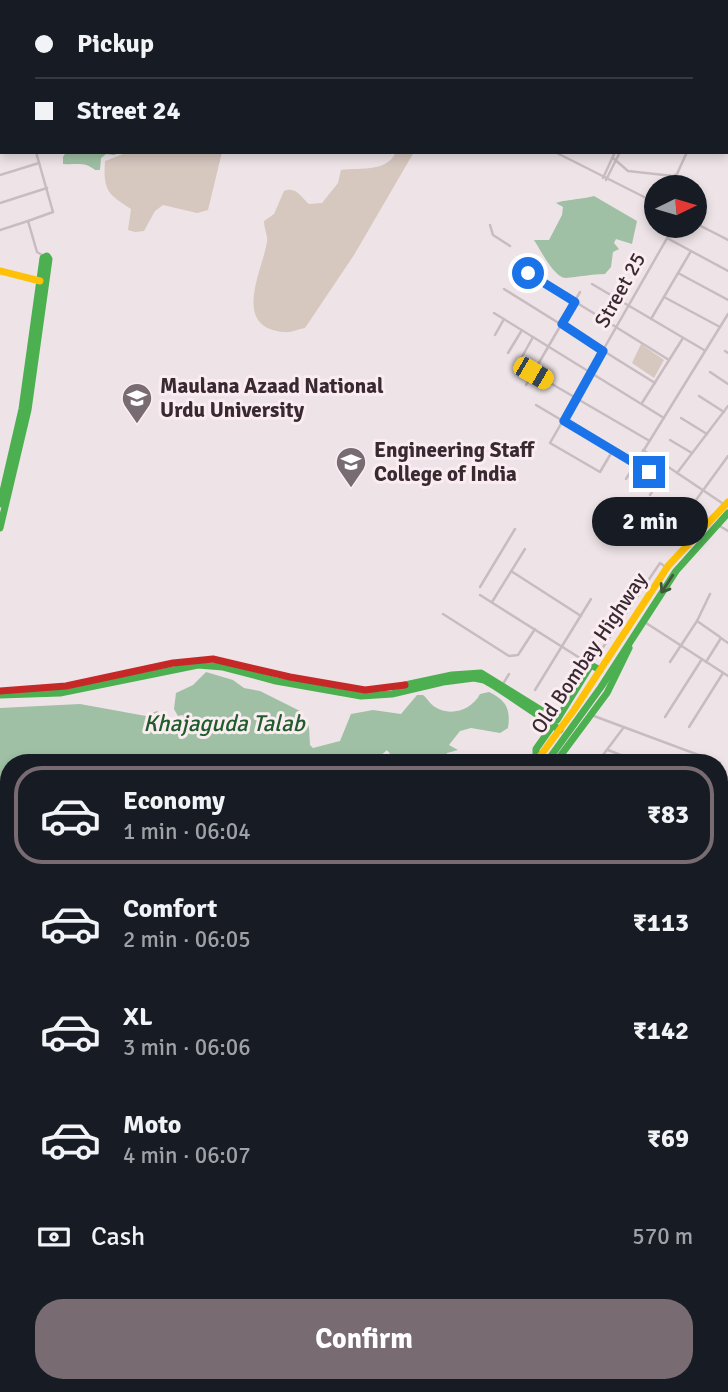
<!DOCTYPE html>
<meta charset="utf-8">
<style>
:root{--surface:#171b24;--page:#20242c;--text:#f1f3f6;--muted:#9ea1a6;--line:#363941;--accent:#786b71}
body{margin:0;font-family:Signika,sans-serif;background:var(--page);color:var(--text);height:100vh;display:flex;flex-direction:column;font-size:26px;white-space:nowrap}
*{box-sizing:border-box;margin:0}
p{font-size:23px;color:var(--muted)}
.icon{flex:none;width:38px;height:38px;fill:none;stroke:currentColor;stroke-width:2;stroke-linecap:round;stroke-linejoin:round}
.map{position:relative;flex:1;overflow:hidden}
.sheet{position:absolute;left:0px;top:754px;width:728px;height:639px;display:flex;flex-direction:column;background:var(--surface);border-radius:28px 28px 0 0;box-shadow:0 4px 10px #0003}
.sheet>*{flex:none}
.guide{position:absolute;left:0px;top:0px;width:728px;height:154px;box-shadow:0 4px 10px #0003;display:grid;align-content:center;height:154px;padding:0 35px;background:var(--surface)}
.needle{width:46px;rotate:85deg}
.tools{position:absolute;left:644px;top:175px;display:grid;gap:14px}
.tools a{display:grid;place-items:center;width:63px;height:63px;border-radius:50%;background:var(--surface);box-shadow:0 4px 10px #0003;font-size:35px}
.end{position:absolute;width:32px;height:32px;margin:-16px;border:9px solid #1a73e8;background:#fff;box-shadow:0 0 0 4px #fff}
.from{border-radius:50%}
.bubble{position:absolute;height:49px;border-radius:24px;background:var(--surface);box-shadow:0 4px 10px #0003;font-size:23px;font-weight:700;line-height:49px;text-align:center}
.car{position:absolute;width:21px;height:42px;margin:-21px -10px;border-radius:9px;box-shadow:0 0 5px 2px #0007;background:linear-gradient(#f5c518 24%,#345 0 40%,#f5c518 0 76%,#345 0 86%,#f5c518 0)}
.guide b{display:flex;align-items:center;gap:24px;height:66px;font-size:26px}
.guide b+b{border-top:2px solid var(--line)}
.guide i{width:18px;height:18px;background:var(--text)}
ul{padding:12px 0 0;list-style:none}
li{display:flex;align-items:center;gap:21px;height:98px;margin:0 14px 10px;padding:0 21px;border:4px solid transparent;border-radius:28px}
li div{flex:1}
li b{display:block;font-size:26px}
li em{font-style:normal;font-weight:700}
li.current{border-color:var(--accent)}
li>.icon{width:63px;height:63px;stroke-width:1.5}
.pay{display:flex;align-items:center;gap:18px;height:77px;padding:0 35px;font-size:26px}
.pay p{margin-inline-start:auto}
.cta{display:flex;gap:14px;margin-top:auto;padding:14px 35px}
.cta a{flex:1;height:80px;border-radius:28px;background:var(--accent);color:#fff;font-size:28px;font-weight:700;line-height:80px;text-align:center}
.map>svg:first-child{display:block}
.green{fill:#d6c7bf}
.water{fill:#9fc0a4}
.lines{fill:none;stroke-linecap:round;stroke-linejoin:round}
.street{stroke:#c8bcc1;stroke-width:2.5}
.fast{stroke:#4caf50;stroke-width:7}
.slow{stroke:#ffc107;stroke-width:7}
.jam{stroke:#c62828;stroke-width:7}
.oneway{stroke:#40593c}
.route{stroke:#1a73e8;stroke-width:9}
.labels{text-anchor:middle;stroke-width:6;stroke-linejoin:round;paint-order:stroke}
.street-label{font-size:21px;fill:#392a32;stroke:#faecf0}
.poi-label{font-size:21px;font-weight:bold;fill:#392a32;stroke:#faecf0;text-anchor:start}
.water-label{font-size:23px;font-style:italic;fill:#1e5c2b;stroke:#faecf0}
</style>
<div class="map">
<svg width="728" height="1392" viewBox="0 0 728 1392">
<rect width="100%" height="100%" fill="#eee4e7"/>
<!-- green -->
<g class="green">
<path d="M128,152H222L208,210L197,213L163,205L155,211L144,231L135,232L128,230L131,209C108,194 103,191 105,161Z"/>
<path d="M396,152H414L354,255L305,328C298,329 291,333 284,332C231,327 262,272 267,242C268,235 264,229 264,221L274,214L284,191C297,186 301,198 309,204L322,203L338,183L341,170C361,167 386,173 396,152Z"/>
<path d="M641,344L664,360L654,378L632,363Z"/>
<path d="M124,1384H582L593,1392H120Z"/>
</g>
<!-- water -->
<g class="water">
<path d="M66,152H122L114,155L106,154L101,158L100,170H95C84,161 77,165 63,164V157Z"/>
<path d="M594,196L637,221L632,244L616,239L614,243L619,249L613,252L611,267L605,274C592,274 578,277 566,278C554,278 540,249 534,240H549L562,215L563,207L556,203C563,200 584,199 594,196Z"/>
<path d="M206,672L233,680L244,688L260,691L300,711L309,727L310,745L313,748L340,741L351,714L373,710L401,714L417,695H423C427,698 430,704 435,707C450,717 472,710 480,694L489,692C506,700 511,709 508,728L500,733L471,728L460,731L449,745L458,750L447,753L444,763H388L391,755L387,750L379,757L373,755L374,763H9V812L0,810V708L80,704L146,716L157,711L168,720L167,727L171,729L172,725L177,727L183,725V715L178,716L174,709L176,693L193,685Z"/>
</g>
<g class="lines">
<!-- street -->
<g class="street">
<path d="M648,0L663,2"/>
<path d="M629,2L632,0"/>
<path d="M697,2V0"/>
<path d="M701,2V0"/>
<path d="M726,33H728"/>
<path d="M0,56L2,58"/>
<path d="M726,62L728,63"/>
<path d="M0,69L2,71"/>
<path d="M726,79L728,76"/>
<path d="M0,146L2,145"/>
<path d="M36,152L53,212L28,221L37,252L44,256"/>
<path d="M555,152L656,203"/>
<path d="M613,158L628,171L673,176L677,174L687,152"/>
<path d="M0,175L39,163"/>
<path d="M603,178L615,152"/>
<path d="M606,180L620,152"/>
<path d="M0,203L47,188"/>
<path d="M695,223L728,240"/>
<path d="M490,225L493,235L510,246"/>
<path d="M0,230L28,221"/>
<path d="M667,238L728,271"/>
<path d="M516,265L669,360"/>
<path d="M678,273L728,300"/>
<path d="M592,284L704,350"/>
<path d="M504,289L655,383"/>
<path d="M664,297L720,327"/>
<path d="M494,313L664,418"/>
<path d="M651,319L691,251"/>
<path d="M495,335L504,319"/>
<path d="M725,351L728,353"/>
<path d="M508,353L522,330"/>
<path d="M518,364L533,337"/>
<path d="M710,372L728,384"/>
<path d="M533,373L648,440"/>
<path d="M526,385L580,292"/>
<path d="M699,396L724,412"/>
<path d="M642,403L683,338"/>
<path d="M536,405L649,472"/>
<path d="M681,418L707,434"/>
<path d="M670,440L692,453"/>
<path d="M613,450L600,472L550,443L674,226"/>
<path d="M643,450L725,505"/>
<path d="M677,473L728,406"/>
<path d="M626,479L728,314"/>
<path d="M650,495L668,467"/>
<path d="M680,522L728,456"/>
<path d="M718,525L728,531"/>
<path d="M695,537L689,530L699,519"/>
<path d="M511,571L581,616"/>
<path d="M480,587L515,529"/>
<path d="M480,595L591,665L660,563L667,568"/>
<path d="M492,602L525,549"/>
<path d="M443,614L509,656L518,655L535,629"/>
<path d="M643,621L728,676"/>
<path d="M697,621L720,637"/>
<path d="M670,662L697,621L710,594"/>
<path d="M706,662L721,638L728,643"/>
<path d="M503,684L509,674"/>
<path d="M535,690L591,599"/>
<path d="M594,716L720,763L719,766"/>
<path d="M665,717L702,659"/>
<path d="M689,727L723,673"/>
<path d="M608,750L641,763"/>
<path d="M597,763L624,727"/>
<path d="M693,763L696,754"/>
<path d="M719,792L728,790"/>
<path d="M719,907L728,905"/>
<path d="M719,998L728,996"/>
<path d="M0,1143L9,1129"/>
<path d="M0,1147L7,1152"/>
<path d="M9,1150L2,1159L9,1164"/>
<path d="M0,1191L9,1197"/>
<path d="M0,1288L9,1293"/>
<path d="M0,1308H9"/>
<path d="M6,1349L9,1333"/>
</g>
<!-- fast -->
<g class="fast">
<path d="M0,504L22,409L43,258L47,256L49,259L28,410L0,528"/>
<path d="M405,685L452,675L481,673L557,720L591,665L600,670"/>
<path d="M0,695L60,693L198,665L223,667L276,681L361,696L392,694L443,682L474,678L484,680L496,687L560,730"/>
<path d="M536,761V749L553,725"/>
<path d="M546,763L601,687L676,571L728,513"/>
<path d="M555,763L607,693L629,648"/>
<path d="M719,816L728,814"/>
<path d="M719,1012L728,1010"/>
<path d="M719,1019L728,1017"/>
<path d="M719,1251L728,1257"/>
<path d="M609,1384L619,1392"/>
<path d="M96,1392L100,1384"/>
</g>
<!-- slow -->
<g class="slow">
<path d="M0,271L40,281"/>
<path d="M535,763L574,710L668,566L728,502"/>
<path d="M719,824L728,822"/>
<path d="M719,1130L728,1117"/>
<path d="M0,1179L9,1185"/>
<path d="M593,1384L604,1392"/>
<path d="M87,1392L92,1384"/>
</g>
<!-- jam -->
<g class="jam">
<path d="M0,691L66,686L173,663L213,659L290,677L365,690L405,685"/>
<path d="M719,1116L728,1103"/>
<path d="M0,1168L9,1175"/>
</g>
</g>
<!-- one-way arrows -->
<defs><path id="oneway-shaft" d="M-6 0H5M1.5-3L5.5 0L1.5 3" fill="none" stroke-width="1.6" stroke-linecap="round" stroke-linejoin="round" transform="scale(1.75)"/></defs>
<use class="oneway" href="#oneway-shaft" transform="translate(667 584) rotate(123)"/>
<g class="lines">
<!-- route -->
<path class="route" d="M528,273L575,302L562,324L603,351L564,421L649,472"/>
</g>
<!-- icons -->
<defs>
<g id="university-pin" transform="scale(1.575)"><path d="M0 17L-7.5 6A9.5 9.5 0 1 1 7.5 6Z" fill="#786b71" stroke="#faecf0"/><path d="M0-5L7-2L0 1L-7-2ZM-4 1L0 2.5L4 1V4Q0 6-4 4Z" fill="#fff"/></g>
</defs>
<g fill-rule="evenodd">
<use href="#university-pin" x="137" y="398"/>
<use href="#university-pin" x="351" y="462"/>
</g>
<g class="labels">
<!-- street labels -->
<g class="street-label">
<text transform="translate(620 290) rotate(-61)" y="7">Street 25</text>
<text transform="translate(589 653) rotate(-56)" y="7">Old Bombay Highway</text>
</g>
<!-- poi labels -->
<g class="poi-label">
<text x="160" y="393">Maulana Azaad National<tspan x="160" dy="24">Urdu University</tspan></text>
<text x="374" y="457">Engineering Staff<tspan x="374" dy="24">College of India</tspan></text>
</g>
<!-- water labels -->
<g class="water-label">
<text x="224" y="731">Khajaguda Talab</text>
</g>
</g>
</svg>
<div class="tools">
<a><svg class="needle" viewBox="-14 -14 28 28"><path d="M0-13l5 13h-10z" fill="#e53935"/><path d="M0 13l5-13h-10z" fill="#9ea1a6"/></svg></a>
</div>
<i class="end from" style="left:528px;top:273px"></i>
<i class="end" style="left:649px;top:472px"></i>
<div class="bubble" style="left:592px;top:497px;width:116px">2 min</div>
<i class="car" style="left:533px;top:373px;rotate:120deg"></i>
<div class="guide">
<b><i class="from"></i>Pickup</b>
<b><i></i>Street 24</b>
</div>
<section class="sheet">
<ul>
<li class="current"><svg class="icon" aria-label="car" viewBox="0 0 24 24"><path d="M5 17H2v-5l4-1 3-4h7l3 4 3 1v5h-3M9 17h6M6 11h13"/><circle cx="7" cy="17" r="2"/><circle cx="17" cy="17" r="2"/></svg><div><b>Economy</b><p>1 min · 06:04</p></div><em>₹83</em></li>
<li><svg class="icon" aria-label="car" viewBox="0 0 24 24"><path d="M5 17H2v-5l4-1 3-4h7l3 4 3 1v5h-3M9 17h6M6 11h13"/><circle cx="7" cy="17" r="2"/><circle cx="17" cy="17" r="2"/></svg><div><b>Comfort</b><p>2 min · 06:05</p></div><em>₹113</em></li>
<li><svg class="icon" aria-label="car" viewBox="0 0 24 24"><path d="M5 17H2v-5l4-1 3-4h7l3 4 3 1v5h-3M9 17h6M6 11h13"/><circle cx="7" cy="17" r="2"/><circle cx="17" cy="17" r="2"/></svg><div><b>XL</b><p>3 min · 06:06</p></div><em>₹142</em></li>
<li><svg class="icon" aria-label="car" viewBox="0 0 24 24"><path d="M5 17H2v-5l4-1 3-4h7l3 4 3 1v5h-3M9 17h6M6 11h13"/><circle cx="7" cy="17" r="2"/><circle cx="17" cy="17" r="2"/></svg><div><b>Moto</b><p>4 min · 06:07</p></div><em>₹69</em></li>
</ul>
<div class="pay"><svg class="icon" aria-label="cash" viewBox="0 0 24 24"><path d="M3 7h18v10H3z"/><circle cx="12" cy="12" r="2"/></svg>Cash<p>570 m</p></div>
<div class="cta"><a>Confirm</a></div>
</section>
</div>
